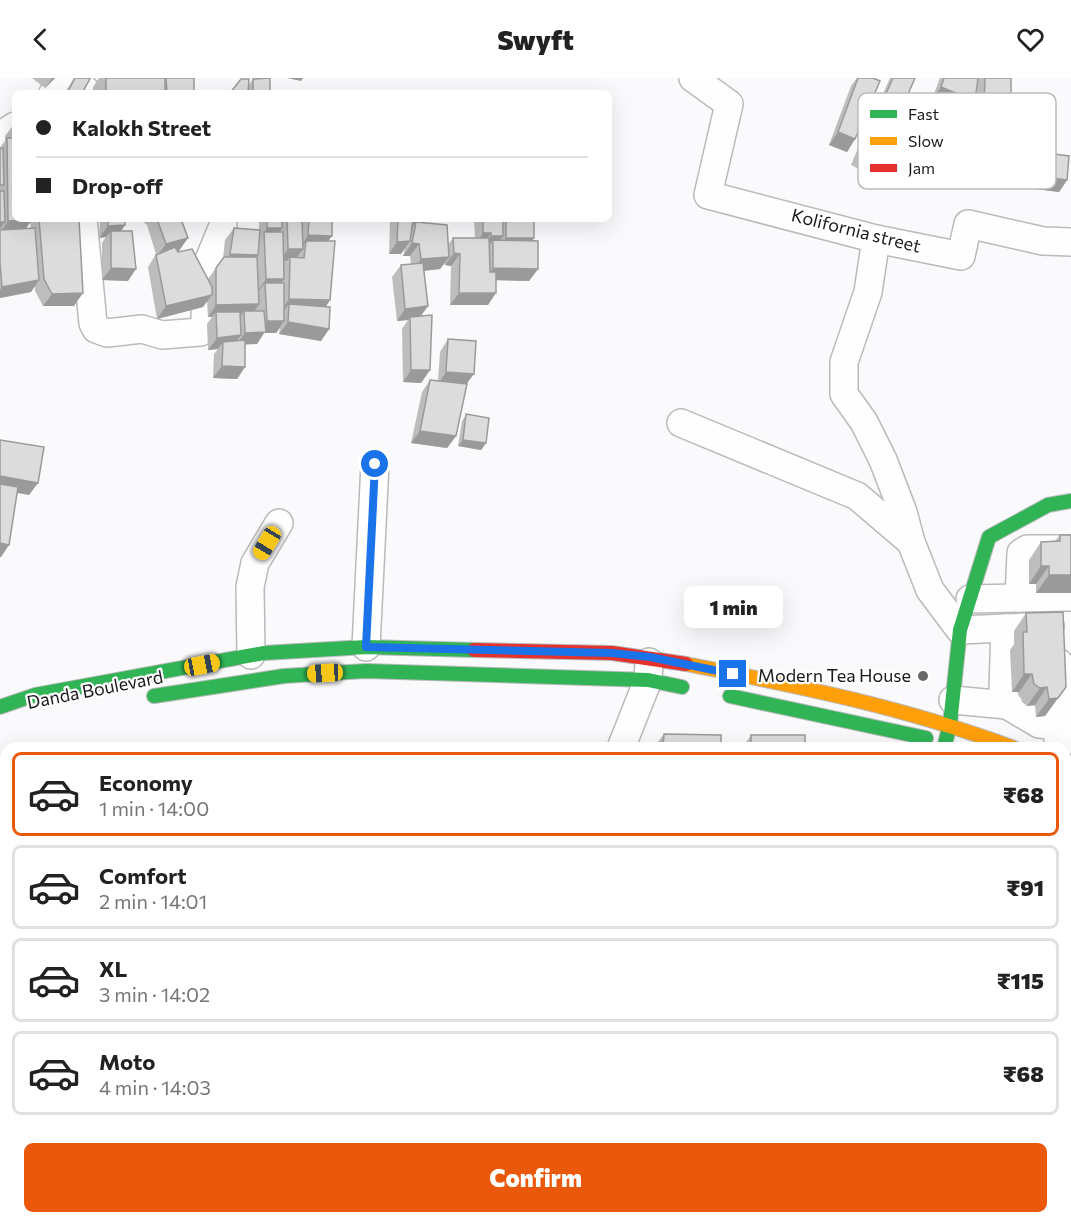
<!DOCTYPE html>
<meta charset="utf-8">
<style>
:root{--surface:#fff;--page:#f2f2f2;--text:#222;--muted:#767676;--line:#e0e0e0;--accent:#ea580c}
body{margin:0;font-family:Commissioner,sans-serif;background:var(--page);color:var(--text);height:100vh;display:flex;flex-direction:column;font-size:22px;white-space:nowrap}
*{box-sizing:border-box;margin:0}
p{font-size:20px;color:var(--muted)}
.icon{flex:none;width:33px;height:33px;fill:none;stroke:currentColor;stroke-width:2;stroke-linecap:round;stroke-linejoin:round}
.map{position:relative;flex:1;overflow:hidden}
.panel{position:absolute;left:0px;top:664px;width:1071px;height:482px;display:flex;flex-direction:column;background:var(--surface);border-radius:18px 18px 0 0;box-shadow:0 6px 24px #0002}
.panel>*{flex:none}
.hud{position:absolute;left:12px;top:12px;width:600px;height:132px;border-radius:9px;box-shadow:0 6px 24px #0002;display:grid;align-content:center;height:132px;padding:0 24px;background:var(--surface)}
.end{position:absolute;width:27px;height:27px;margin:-14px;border:8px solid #1a73e8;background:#fff;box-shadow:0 0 0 3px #fff}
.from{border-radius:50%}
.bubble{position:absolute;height:42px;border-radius:9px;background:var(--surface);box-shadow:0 6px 24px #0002;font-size:20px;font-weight:800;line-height:42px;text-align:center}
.car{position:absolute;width:18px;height:36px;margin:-18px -9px;border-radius:8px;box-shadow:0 0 4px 2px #0007;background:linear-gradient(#f5c518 24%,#345 0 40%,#f5c518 0 76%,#345 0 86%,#f5c518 0)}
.hud b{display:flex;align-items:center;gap:21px;height:57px;font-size:22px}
.hud b+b{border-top:2px solid var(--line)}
.hud i{width:15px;height:15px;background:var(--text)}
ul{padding:10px 0 0;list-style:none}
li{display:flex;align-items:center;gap:18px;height:84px;margin:0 12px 9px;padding:0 12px;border:3px solid var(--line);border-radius:9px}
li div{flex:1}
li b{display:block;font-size:22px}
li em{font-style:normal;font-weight:800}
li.on{border-color:var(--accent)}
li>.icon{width:54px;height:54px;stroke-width:1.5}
.action{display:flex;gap:12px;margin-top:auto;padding:12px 24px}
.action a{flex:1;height:69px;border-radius:9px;background:var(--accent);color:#fff;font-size:24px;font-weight:800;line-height:69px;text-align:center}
header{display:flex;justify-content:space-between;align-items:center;height:78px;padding:0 24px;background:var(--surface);font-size:27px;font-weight:800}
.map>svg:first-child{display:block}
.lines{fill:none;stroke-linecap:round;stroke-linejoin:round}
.street-casing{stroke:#bab9bb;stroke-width:30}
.fast-casing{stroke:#bab9bb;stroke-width:16}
.slow-casing{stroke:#bab9bb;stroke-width:16}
.jam-casing{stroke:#bab9bb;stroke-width:16}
.street{stroke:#fefefe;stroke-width:27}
.fast{stroke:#30b455;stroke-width:14}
.slow{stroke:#ff9f0a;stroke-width:14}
.jam{stroke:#e5322d;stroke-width:14}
.wall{fill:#bebdbe;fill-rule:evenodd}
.shaded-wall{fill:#9b9a9b}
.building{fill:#dddcdd;stroke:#9b9a9b;stroke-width:1.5}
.route{stroke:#1a73e8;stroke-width:8}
.poi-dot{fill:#686769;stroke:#fff;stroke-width:2}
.labels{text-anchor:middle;stroke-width:4.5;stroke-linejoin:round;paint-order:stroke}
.street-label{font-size:18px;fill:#19181a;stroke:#fff}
.poi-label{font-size:18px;fill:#19181a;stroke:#fff;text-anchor:end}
.key{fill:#fff;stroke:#bababa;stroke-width:1.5}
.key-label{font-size:16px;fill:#19181a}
</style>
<header><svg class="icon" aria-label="back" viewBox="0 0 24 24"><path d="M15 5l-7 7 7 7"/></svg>Swyft<svg class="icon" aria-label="heart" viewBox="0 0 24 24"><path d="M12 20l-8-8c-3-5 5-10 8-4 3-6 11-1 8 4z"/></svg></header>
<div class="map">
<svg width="1071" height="1145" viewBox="0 0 1071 1145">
<rect width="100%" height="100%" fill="#faf9fb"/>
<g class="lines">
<!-- street casing -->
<g class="street-casing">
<g id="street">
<path d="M74,0L88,15"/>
<path d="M693,0L729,26L708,117L876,161L961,178L968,146L1043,163L1071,164"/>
<path d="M53,15L64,0"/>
<path d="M0,58L15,48"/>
<path d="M83,141L93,245L96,251L107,255L142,251L162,257L200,254L205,246L206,189L223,148"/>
<path d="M876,161L868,214L844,284V316L864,344L883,382L903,434L911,464"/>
<path d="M681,345L857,418L911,464L930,512L960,552L1050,548"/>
<path d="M1019,520L1021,475L1027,471H1071"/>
<path d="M970,521L1071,519"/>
<path d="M1005,550L1003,611L1007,627L1039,646L1058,648"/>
<path d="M366,569L375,386"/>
<path d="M251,577L250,509L255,485L279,445"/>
<path d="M953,622L1007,627"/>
<path d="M621,670L648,602L649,584"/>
<path d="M1058,670L1059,585"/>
<path d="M0,900L6,899"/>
<path d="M0,1138L6,1137"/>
<path d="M453,1140L454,1145"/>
<path d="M486,1140L488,1145"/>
<path d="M729,1144L853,1140"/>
<path d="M193,1145V1140"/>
</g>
</g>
<!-- fast casing -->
<g class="fast-casing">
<g id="fast">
<path d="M154,618L284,598L366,593L648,602L682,609"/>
<path d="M730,618L926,660"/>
<path d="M0,629L35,617L264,575L366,569L474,572"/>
<path d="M945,666L950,646L960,552L989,459L1048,427L1071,423"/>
<path d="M1065,1140L1067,1145"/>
</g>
</g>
<!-- slow casing -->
<g class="slow-casing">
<g id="slow">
<path d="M686,586C798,608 907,630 1014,670"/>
<path d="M1065,713L1071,715"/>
</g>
</g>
<!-- jam casing -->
<g class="jam-casing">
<path id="jam" d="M474,572L612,575L686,586"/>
</g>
<!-- street -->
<use href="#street" class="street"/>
<!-- fast -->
<use href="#fast" class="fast"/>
<!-- slow -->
<use href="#slow" class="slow"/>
<!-- jam -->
<use href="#jam" class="jam"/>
</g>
<!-- wall -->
<g class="wall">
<path d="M32,0H55L45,10Z"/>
<path d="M74,0H87L82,15H65Z"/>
<path d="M99,0H194V15H93V9Z"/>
<path d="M857,0H873L855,61L847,74L829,67L851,8Z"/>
<path d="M890,0H915L892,53L887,60L900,95L892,107L851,87L861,63L865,57Z"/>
<path d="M940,0H1011L1004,38L1003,84L994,96L974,95L976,49L983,40L976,39L977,12L969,32L943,85L915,73L931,27L935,22L932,21Z"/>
<path d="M253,1L270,15H230L249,7Z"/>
<path d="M14,46L15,141H79L74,228H43L35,213V208L31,214L0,220V70L5,63V58ZM30,144L31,150L26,151Z"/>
<path d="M1046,75L1067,102L1059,114L1035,111L1038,87Z"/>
<path d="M100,141H125V147L121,153L128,203L102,202V165L106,159L99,160Z"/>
<path d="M140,141H181L179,173H178L208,201L223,180L225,162L234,150L259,152V141H332L328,163L326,228L329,251L321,263L279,256L280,250L276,255H264L257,266H245V289L237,301L213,300L214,276L218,271L208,272L207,246L212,239H208L207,223L203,229L157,241L148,189L156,176L147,147Z"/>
<path d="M390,141H422L419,145L448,167L453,160H475L474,141H534V160L531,163L538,191L529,203L496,202L488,227H450L451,188L445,187V185L440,191L424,193L428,228L421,238L430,292L421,305L403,304L402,251L408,242L397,243L392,199L401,187L411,186L410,178H403L405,170L401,176H389Z"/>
<path d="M448,261L467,306L456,358L447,370L411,365L422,314L430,302H438L440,274Z"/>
<path d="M466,337L486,365L481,372L458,368L462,343Z"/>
<path d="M1060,457L1071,515H1036V506H1029V482L1041,464L1055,463Z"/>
<path d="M1026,535L1066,609L1045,638L1036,639L1035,627L1027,628L1022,624L1019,614H1012L1010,572L1014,566V553Z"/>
<path d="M664,656L721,670H653Z"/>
<path d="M751,657L805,670H743V669Z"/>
<path d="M1071,753V835L1067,836L1065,812V762Z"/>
<path d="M1071,861V959L1065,936V863Z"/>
<path d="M6,918V977L0,979V920Z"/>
<path d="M6,993V1029L2,1017L6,1042V1116L2,1121L0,1002Z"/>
<path d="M254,1140H440L452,1145H254Z"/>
<path d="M536,1140H598V1142L596,1145H537Z"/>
<path d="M664,1140H766V1145H597L598,1144H661Z"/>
<path d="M772,1140H805V1144L808,1140H848V1145H770L772,1142Z"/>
<path d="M874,1140H910V1145H872Z"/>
<path d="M929,1140H987V1145H925Z"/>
<path d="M1008,1140H1052L1053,1145H1009Z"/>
</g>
<!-- shaded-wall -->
<g class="shaded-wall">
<path d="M52,0H55L45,10Z"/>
<path d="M287,0H303L301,3Z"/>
<path d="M941,9L975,23L967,35L939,15L935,22L932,21Z"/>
<path d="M984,27L1011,28L1002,41L985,37L983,40L976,39Z"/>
<path d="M873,45L892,53L883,65L869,51Z"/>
<path d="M838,54L855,61L847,74L829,67Z"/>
<path d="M923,61L952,73L943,85L915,73Z"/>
<path d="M982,83L1003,84L994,96L974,95Z"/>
<path d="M1044,99L1067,102L1059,114L1035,111Z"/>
<path d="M422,141L415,151L416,144L409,154L413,142Z"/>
<path d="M32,142L23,154H0L8,143Z"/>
<path d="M0,144H5L0,151Z"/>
<path d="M125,147L117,159L111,153L106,159L99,160L108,148Z"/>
<path d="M267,150H282L274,162L264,154L259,162Z"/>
<path d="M483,155H491L483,167H475Z"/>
<path d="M308,157L332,158L323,170L306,163L302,170H300Z"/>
<path d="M491,158H503L495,170L493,162L488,170L483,171Z"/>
<path d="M188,160L179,173L157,178L166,166Z"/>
<path d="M506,160H534L525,172H497Z"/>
<path d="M410,163L401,176H389L397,164Z"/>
<path d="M412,165L419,166L410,178H403Z"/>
<path d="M288,171H303L294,183L290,179L287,183H279Z"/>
<path d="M454,175L460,176L451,188L445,187Z"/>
<path d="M230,176L258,177L250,189L222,188Z"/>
<path d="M449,179L440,191L412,194L421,181Z"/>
<path d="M111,190L136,191L128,203L102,202Z"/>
<path d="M493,190L538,191L529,203L484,202Z"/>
<path d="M266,201H284L276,213L265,205L258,214H257Z"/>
<path d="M39,202L31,214L0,220V212L2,209Z"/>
<path d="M83,215L74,228H43L52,216Z"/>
<path d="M459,215H496L488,227H450Z"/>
<path d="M212,217L203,229L157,241L166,228Z"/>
<path d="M289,221L330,222L322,235L289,226L283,234L281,233Z"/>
<path d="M259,226L251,238L244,233L240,239L216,234L212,239H208L216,227Z"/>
<path d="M428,228L419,240L410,239L408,242L397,243L405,231Z"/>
<path d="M267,243H284L276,255H264L257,266L236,267L245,255L260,254Z"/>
<path d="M288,244L329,251L321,263L279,256Z"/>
<path d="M241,257L233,269L223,264L218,271L208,272L217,260Z"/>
<path d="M222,288L245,289L237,301L213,300Z"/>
<path d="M411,292H430L421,305L403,304Z"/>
<path d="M446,294L474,296L465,308L438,307Z"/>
<path d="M420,353L456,358L447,370L411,365Z"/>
<path d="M463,362L486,365L481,372L458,368Z"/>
<path d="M0,398L38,405L29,417L0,412Z"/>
<path d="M0,465L9,467L1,479H0Z"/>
<path d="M1041,488H1049L1036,506H1029Z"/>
<path d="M1049,497H1071V515H1036Z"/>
<path d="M1024,596H1032L1019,614H1012Z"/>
<path d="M1047,609L1035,627L1027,628L1040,610Z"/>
<path d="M1066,609L1045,638L1036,639L1049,621Z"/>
<path d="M6,830V848H0V831Z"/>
<path d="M6,963V977L0,979V971Z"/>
<path d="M6,1104V1116L2,1121H0V1105Z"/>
<path d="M270,1140H284L280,1145H266Z"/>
<path d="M287,1140H418L414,1145H288Z"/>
<path d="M598,1142L596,1145H575Z"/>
</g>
<!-- building -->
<g class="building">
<path d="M75,0H87L90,1L82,15H67Z"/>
<rect x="106" y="0" width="59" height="15"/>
<path d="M166,0H194V15H167Z"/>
<path d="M270,0V15H253V1Z"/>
<path d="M858,0H873L880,3L855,61L838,54Z"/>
<path d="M893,0H915L892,53L873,45Z"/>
<path d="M944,0H978L975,23L941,9Z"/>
<path d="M985,0H1011V28L984,27Z"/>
<path d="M241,1H249L248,15H230Z"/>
<path d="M14,46H15V141H32V142L8,143L7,60H14Z"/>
<path d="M0,70H3L4,107H0Z"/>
<path d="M1046,75L1069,78L1067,102L1044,99Z"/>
<path d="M0,113H4L5,144H0Z"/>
<path d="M39,141H79L83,215L52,216L44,201Z"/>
<path d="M108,141H125V147L108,148Z"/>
<path d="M157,141H181L188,160L166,166Z"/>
<rect x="267" y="141" width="15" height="9"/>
<path d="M287,141H302L303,171H288Z"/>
<path d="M309,141H332V158L308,157Z"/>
<path d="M398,141H421L413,142L410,163L397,164Z"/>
<path d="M483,141H503V158H491V155H483Z"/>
<rect x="506" y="141" width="28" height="19"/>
<path d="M416,144L447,147L449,179L421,181L419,166L412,165Z"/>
<path d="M35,150L39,202L2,209L0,184V152Z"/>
<path d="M234,150L260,152L258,177L230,176Z"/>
<path d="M111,153H132L136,191L111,190Z"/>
<path d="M264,154H283L284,201H266Z"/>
<path d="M453,160H489L490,194H496V215H459L460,176L454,175Z"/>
<path d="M493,162L538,163V191L493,190Z"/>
<path d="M306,163H335L330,222L289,221L290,179L304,180Z"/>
<path d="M175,169L178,174L192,171L212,209V217L166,228L156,177Z"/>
<path d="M224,179H257L259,226L216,227V190Z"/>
<path d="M423,185L428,228L405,231L401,187Z"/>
<path d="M265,205H284V243H267Z"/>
<path d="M289,226L330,229L329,251L288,244Z"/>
<path d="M244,233H264L266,254L245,255Z"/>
<path d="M216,234H240L241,257L217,260Z"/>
<path d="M432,237L430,292H411L410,239Z"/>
<path d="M448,261L476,263L474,296L446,294Z"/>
<path d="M245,262V289L222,288L223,264Z"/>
<path d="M430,302L467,306L456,358L420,353Z"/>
<path d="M466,336L489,340L486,365L463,362Z"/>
<path d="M0,362L44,369L38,405L0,398Z"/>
<path d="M0,406L18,409L9,467L0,465Z"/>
<path d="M1060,457H1071V497H1049V488H1041V464L1060,463Z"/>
<path d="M1063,534L1066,609L1058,620L1049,621L1047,609L1040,610L1034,606L1032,596H1024L1023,554H1027L1026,535Z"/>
<path d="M664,656L721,657V670H663Z"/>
<rect x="751" y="657" width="54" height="13"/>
<path d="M0,779H6V830L0,831Z"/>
<path d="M1071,861V892L1065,869V863Z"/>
<path d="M6,918V947L0,928V920Z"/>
<path d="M0,1003L6,1042V1104L0,1105Z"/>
<path d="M287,1140H366L367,1145H288Z"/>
<path d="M420,1140H440L452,1145H417Z"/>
<path d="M547,1140H598V1142L575,1145H547Z"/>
<path d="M610,1140H661V1145H598V1144Z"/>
<rect x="668" y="1140" width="57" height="5"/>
<rect x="725" y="1140" width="41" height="5"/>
<rect x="774" y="1140" width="31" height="5"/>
<rect x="812" y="1140" width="36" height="5"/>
<rect x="880" y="1140" width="30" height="5"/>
<path d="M933,1140H987V1145H934Z"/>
<path d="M1025,1140H1052L1053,1145H1026Z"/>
</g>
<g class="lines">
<!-- route -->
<path class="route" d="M375,386L366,569L612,575L650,579L733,596"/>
</g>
<!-- markers -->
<circle class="poi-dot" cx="923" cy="598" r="6"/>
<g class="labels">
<!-- street labels -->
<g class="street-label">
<text transform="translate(856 153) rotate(14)" y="6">Kolifornia street</text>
<text transform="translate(95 612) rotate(-11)" y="6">Danda Boulevard</text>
</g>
<!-- poi labels -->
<g class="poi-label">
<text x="911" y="604">Modern Tea House</text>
</g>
</g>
<!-- legend -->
<rect x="858" y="15" width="198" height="96" rx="9" class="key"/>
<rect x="870" y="32" width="27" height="8" fill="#30b455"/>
<rect x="870" y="59" width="27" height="8" fill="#ff9f0a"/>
<rect x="870" y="86" width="27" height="8" fill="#e5322d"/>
<g class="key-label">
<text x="908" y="42">Fast</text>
<text x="908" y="69">Slow</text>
<text x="908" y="96">Jam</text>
</g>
</svg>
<i class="end from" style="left:375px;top:386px"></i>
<i class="end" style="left:733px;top:596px"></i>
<div class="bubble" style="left:684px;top:508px;width:99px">1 min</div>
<i class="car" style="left:267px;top:465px;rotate:211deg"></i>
<i class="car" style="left:202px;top:587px;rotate:79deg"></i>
<i class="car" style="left:325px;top:595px;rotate:267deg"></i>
<div class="hud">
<b><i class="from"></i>Kalokh Street</b>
<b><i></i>Drop-off</b>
</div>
<section class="panel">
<ul>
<li class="on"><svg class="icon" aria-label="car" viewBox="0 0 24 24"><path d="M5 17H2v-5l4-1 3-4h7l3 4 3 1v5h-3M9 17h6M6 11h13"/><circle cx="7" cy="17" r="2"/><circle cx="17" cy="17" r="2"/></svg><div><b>Economy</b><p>1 min · 14:00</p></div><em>₹68</em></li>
<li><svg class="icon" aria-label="car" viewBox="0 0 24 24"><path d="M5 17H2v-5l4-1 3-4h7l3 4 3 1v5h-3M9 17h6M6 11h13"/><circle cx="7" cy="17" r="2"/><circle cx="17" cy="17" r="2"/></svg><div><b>Comfort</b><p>2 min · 14:01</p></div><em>₹91</em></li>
<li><svg class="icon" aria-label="car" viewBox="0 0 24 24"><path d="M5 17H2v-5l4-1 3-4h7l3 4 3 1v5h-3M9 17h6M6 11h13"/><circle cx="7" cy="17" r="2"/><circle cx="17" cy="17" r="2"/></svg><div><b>XL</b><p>3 min · 14:02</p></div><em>₹115</em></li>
<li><svg class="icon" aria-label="car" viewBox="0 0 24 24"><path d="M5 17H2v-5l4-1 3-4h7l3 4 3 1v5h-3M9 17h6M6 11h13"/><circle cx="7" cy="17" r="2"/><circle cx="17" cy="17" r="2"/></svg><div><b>Moto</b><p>4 min · 14:03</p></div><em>₹68</em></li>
</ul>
<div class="action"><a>Confirm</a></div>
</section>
</div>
